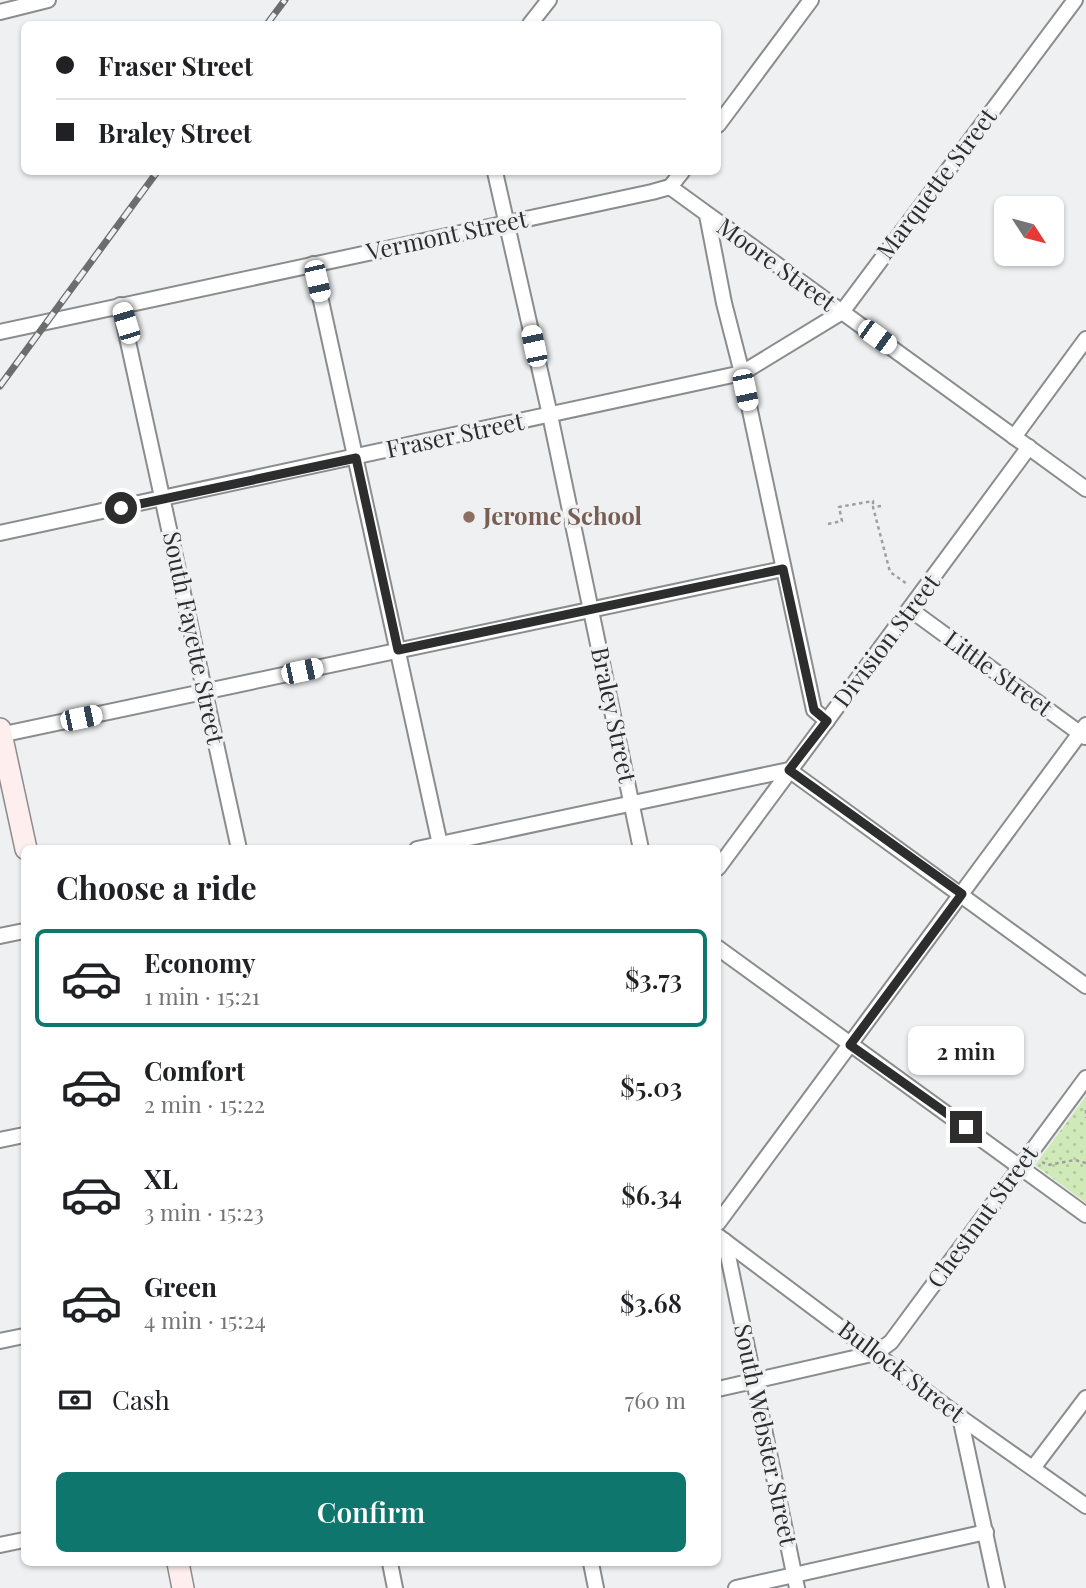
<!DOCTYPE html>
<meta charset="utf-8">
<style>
:root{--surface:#fff;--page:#f2f2f2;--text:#202124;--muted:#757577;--line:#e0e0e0;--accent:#0f766e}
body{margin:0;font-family:"Playfair Display",serif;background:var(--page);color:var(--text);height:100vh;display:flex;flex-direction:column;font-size:26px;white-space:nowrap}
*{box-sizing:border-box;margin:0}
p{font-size:23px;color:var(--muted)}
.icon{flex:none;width:38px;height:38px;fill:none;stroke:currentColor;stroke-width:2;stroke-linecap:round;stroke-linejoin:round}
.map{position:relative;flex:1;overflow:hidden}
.sheet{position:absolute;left:21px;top:845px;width:700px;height:721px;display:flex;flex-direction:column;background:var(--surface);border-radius:10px;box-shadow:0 2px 5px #0004}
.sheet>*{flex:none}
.top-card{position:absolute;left:21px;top:21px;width:700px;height:154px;border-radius:10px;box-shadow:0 2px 5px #0004;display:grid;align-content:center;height:154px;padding:0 35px;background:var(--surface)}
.needle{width:46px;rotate:126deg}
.controls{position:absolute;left:994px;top:196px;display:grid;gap:14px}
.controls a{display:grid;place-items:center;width:70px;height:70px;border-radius:10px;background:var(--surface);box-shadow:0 2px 5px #0004;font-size:35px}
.end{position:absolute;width:32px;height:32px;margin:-16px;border:9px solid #2d2d2d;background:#fff;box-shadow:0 0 0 4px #fff}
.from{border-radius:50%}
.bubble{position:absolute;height:49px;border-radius:10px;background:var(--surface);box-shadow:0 2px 5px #0004;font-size:23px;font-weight:600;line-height:49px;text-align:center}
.car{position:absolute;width:21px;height:42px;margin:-21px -10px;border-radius:9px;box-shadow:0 0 5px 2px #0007;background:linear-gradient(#fff 24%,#345 0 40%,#fff 0 76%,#345 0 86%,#fff 0)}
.top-card b{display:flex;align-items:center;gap:24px;height:66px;font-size:26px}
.top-card b+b{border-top:2px solid var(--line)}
.top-card i{width:18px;height:18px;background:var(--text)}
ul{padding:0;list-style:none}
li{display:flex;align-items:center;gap:21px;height:98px;margin:0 14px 10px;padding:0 21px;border:4px solid transparent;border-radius:10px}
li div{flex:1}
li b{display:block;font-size:26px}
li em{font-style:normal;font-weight:600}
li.on{border-color:var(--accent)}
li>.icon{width:63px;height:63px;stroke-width:1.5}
h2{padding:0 35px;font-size:32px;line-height:84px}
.pay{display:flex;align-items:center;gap:18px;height:77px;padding:0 35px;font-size:26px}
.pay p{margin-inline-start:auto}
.action{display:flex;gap:14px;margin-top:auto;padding:14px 35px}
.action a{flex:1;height:80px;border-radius:10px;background:var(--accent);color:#fff;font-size:28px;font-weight:600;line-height:80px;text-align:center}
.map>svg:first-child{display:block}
.park{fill:url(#park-dots)}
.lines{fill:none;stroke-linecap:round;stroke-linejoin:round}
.street-casing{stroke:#8b8c8d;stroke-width:18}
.secondary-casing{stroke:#8b8c8d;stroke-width:24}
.path{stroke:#9f9fa0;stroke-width:2.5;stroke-dasharray:3.5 3.5;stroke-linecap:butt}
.street{stroke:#fff;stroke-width:14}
.secondary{stroke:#feeeee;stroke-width:21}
.rail-casing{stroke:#6c6d6d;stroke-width:7}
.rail{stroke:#eff0f1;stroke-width:4.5;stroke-dasharray:13;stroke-linecap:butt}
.route{stroke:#2d2d2d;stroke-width:9}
.education-dot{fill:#8d6e63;stroke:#eff0f1;stroke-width:2.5}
.labels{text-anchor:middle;stroke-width:7;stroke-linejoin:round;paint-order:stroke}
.street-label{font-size:24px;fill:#2d2d2d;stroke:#eff0f1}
.education-label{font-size:24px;font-weight:bold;fill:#785e54;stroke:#eff0f1;text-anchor:start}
</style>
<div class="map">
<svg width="1086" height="1588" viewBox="0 0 1086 1588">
<defs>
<pattern id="park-dots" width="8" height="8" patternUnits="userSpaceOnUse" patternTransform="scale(1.75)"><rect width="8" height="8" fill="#cfeab8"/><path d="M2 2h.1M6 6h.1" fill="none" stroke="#b2c99e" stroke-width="1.8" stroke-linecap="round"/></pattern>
</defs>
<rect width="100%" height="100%" fill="#eff0f1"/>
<!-- park -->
<path class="park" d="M1086,1096V1203L1035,1165Z"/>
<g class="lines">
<!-- street casing -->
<g class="street-casing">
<g id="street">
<path d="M0,12L48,0"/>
<path d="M530,24L549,0"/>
<path d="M718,125L811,0"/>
<path d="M495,172L550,415L641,849"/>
<path d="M670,187L1086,489"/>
<path d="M707,215L724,303L742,373L814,710L827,721"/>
<path d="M313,264L441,849"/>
<path d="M120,305L239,849"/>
<path d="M0,332L652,192L670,187L682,172"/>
<path d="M1014,437L1086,339"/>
<path d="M0,533L742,373L842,312L1075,0"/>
<path d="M911,610L1085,737"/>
<path d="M0,735L783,569"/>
<path d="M417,849L789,770L1086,986"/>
<path d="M718,868L1029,447"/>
<path d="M0,936L24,931"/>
<path d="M718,948L1086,1215"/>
<path d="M0,1140L24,1135"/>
<path d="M718,1223L1086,725"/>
<path d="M718,1236L960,1417L1086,1506"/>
<path d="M725,1241L797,1588"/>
<path d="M0,1341L24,1336"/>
<path d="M718,1389L876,1353L891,1342L1086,1078"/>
<path d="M960,1417L997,1588"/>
<path d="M1033,1468L1086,1398"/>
<path d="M0,1545L24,1540"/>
<path d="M390,1563L395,1588"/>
<path d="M591,1563L596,1588"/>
<path d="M736,1588L986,1532"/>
</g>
</g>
<!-- secondary casing -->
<g class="secondary-casing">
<g id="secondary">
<path d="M0,729L26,849"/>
<path d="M178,1563L183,1588"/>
</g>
</g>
<!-- path -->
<g class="path">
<path d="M881,506L873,507L890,572L907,584"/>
<path d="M828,524L842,521L839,507L873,501V507"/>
<path d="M1086,1110V1118"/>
<path d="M1042,1162L1048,1165L1075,1160L1086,1163"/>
</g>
<!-- street -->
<use href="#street" class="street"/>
<!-- secondary -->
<use href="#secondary" class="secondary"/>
<!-- rail casing -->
<g class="rail-casing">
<g id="rail">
<path d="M267,24L285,0"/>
<path d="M0,386L157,172"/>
</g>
</g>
<!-- rail -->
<use href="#rail" class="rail"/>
</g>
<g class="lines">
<!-- route -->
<path class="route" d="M121,508L356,458L398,650L783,569L814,710L827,721L789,770L962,894L850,1045L966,1127"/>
</g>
<!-- markers -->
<circle class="education-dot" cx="469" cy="517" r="7"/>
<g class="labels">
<!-- street labels -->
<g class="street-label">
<text transform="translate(937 184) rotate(-53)" y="8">Marquette Street</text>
<text transform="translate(447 236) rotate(-12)" y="8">Vermont Street</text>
<text transform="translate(776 265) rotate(36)" y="8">Moore Street</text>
<text transform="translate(455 436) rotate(-12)" y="8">Fraser Street</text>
<text transform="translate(193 638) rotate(78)" y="8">South Fayette Street</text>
<text transform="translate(887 641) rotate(-53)" y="8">Division Street</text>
<text transform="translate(998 674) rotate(36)" y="8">Little Street</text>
<text transform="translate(613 715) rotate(78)" y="8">Braley Street</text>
<text transform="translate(983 1217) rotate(-54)" y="8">Chestnut Street</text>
<text transform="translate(901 1372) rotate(37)" y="8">Bullock Street</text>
<text transform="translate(765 1435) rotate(78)" y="8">South Webster Street</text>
</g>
<!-- education labels -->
<g class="education-label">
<text x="483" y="525">Jerome School</text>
</g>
</g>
</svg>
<div class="controls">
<a><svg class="needle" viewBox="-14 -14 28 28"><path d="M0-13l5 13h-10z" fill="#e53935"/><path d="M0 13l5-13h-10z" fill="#757577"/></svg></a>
</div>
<i class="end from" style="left:121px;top:508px"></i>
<i class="end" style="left:966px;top:1127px"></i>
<div class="bubble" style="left:908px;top:1026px;width:116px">2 min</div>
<i class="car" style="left:317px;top:281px;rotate:167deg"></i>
<i class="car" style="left:126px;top:323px;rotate:343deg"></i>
<i class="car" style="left:877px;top:337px;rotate:126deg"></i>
<i class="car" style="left:534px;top:346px;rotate:348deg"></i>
<i class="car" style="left:745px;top:390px;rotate:168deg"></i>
<i class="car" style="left:302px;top:671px;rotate:78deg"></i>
<i class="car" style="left:81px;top:718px;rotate:78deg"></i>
<div class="top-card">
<b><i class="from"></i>Fraser Street</b>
<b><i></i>Braley Street</b>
</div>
<section class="sheet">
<h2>Choose a ride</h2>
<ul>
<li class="on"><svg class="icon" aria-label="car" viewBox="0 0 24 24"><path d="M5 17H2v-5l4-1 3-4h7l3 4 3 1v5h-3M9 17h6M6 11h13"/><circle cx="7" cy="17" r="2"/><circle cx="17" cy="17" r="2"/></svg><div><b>Economy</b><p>1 min · 15:21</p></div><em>$3.73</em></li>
<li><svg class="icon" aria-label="car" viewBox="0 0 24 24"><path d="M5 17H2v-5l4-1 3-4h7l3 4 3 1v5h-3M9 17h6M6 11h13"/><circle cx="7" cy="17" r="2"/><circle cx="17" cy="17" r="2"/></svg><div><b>Comfort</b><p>2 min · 15:22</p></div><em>$5.03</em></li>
<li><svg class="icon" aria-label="car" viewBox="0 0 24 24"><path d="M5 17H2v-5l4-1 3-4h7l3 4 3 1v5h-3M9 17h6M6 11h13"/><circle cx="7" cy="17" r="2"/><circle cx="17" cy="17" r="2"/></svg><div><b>XL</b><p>3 min · 15:23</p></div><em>$6.34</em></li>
<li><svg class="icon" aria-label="car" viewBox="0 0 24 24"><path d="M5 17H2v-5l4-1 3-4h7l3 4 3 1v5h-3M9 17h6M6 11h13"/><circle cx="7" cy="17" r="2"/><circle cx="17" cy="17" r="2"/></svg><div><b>Green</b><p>4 min · 15:24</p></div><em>$3.68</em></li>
</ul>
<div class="pay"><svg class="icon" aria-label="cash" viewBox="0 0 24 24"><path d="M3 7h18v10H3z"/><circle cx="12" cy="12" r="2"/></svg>Cash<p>760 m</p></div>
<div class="action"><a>Confirm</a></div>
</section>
</div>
